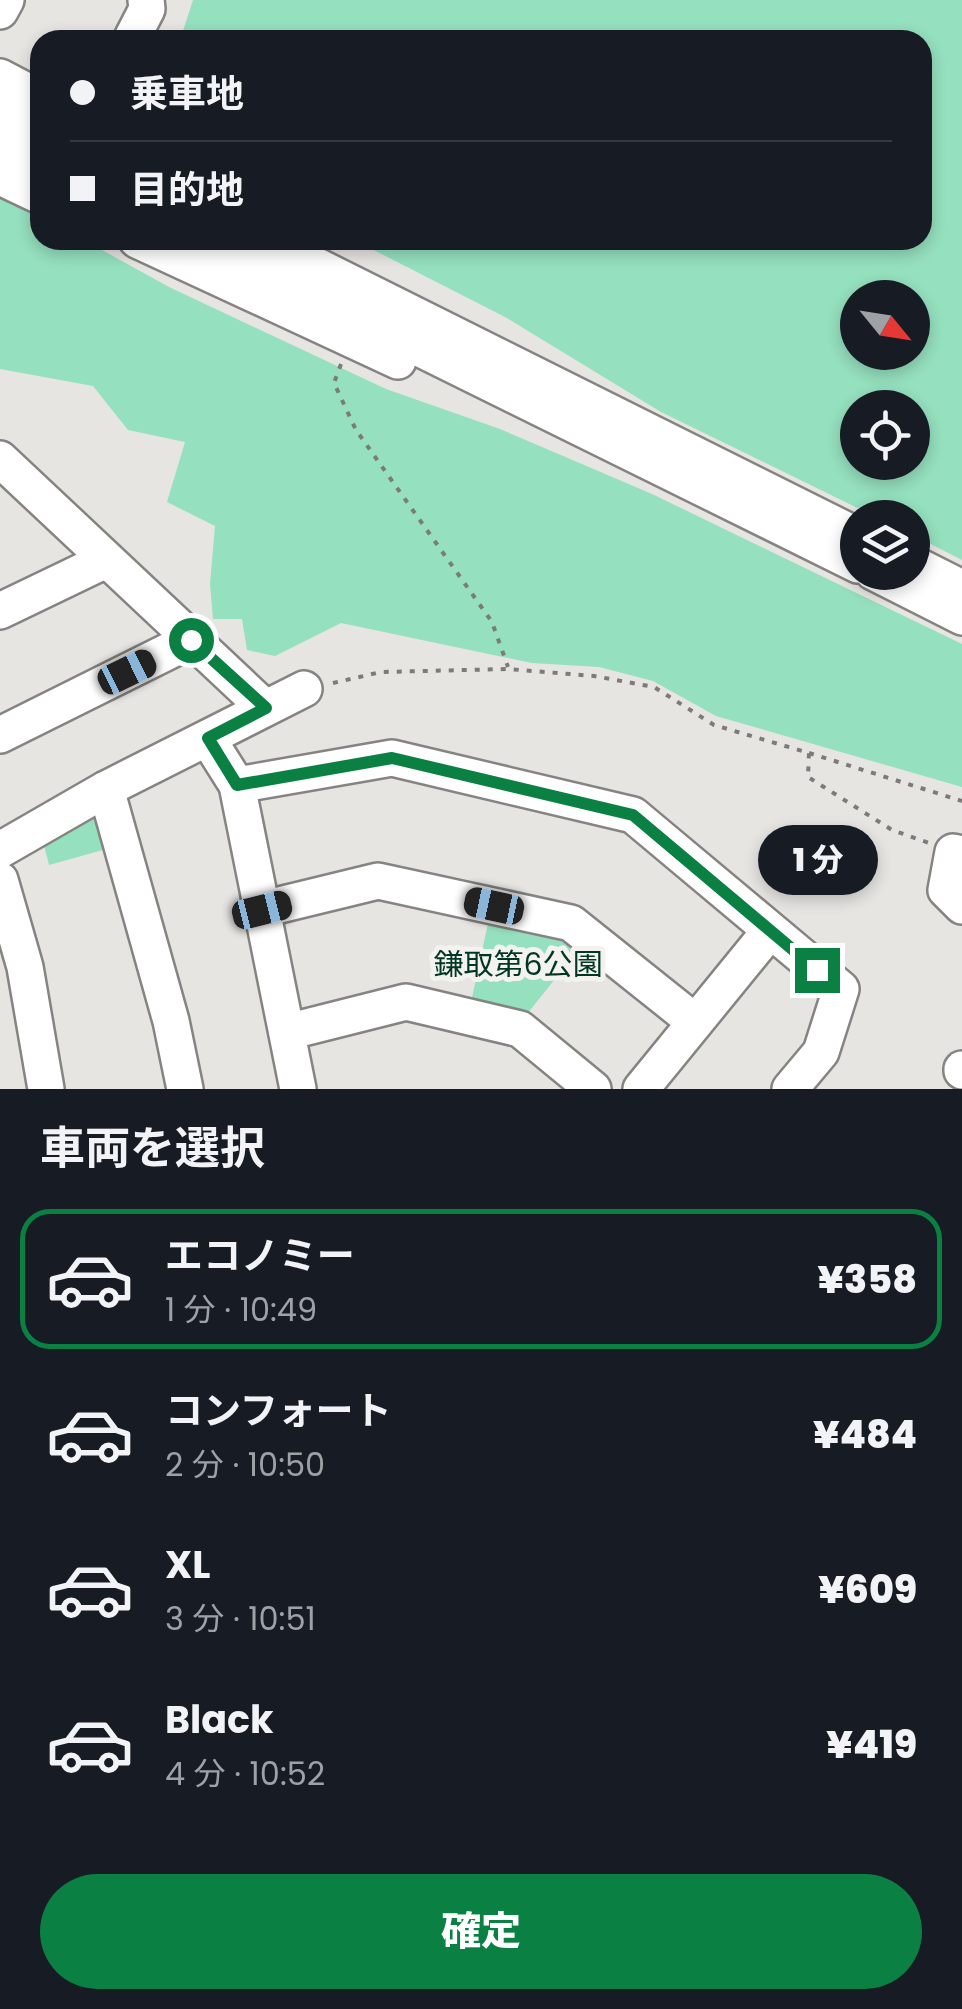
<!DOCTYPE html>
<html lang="ja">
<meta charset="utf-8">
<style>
:root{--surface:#171b24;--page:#20242c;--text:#f1f3f6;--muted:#9ea1a6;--line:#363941;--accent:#0b8043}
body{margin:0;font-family:Poppins,"Noto Sans JP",sans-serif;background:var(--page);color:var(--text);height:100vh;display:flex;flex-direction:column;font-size:38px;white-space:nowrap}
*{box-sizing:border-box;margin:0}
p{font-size:32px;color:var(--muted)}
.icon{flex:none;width:55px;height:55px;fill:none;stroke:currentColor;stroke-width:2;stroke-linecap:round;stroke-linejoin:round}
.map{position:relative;height:1089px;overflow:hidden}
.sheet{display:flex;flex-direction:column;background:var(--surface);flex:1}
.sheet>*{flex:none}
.guide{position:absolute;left:30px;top:30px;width:902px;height:220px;border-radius:30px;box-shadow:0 5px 15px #0003;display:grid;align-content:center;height:220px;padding:0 40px;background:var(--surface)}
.needle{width:65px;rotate:120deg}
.buttons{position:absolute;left:840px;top:280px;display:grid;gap:20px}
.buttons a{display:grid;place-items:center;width:90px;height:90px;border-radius:50%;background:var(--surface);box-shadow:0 5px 15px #0003;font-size:50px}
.end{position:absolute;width:45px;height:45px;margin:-22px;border:12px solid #0b8043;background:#fff;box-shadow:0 0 0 5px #fff}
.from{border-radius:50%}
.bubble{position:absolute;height:70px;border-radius:35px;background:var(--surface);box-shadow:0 5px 15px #0003;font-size:32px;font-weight:800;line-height:70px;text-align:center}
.car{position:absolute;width:30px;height:60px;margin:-30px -15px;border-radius:12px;box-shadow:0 0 8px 2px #0007;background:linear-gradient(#222 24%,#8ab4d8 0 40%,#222 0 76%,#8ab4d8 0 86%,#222 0)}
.guide b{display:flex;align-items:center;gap:35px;height:95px;font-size:38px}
.guide b+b{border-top:2px solid var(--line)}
.guide i{width:25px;height:25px;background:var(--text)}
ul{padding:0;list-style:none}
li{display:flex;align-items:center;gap:30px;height:140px;margin:0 20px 15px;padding:0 20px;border:5px solid transparent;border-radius:30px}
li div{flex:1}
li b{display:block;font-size:38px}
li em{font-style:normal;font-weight:800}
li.selected{border-color:var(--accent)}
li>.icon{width:90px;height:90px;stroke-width:1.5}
h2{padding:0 40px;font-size:45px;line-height:120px}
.cta{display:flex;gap:20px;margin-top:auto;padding:20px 40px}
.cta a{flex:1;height:115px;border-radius:60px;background:var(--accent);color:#fff;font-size:40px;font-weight:800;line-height:115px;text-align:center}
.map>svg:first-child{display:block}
.green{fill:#95e0be;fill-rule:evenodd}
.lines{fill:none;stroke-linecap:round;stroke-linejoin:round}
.minor-casing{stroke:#858481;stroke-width:40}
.path{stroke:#7c7b79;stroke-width:4;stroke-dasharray:5 8;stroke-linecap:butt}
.minor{stroke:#fff;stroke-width:35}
.route{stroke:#0b8043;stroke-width:12}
.labels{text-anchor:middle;stroke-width:10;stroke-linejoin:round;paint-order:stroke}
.park-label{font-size:30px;fill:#003624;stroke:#f3f2ef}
</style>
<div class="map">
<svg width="962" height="1089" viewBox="0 0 962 1089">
<rect width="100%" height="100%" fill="#e6e5e2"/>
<!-- green -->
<g class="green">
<path d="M193,0H962V560L913,535L912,518L876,517L661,412L505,317L354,240H922V40H180ZM858,298H912V352H858ZM858,408H912V462H858Z"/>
<path d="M0,193L40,215V240H84L169,287L386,389L500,429L652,494L962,644V787L716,716L653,681L599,667L532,663L341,623L275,656L247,650L242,619H213L210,584L215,526L167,502L185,442L128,430L93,386L0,369Z"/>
<path d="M91,811L102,818L110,848L49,865L42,837Z"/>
<path d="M490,914L583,944L523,1019L470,1007Z"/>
</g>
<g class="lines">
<!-- minor casing -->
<g class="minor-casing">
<g id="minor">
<path d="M0,11L6,0"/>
<path d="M131,40L147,9L146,0"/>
<path d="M0,77L40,98"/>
<path d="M0,108L40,128"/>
<path d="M0,142L40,161"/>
<path d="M0,177L40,196"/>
<path d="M137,240L398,361"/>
<path d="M200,240L858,565"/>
<path d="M265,240L858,536"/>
<path d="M0,459L265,708"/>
<path d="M912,563L962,588"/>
<path d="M873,572L962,617"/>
<path d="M0,611L106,560"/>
<path d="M0,735L191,640"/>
<path d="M208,739L237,785L298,1089"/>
<path d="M237,785L392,758L633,815L841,989L821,1052L790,1089"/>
<path d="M106,789L171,1021L185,1089"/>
<path d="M0,850L106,789L304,689"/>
<path d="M962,854L953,852L946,890L962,906"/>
<path d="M0,880L25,967L46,1089"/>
<path d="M263,909L378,881L571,923L695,1022"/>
<path d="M287,1032L406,1002L520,1029L593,1089"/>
<path d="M962,1069V1071"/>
<path d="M641,1089L769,932"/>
</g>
</g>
<!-- path -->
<g class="path">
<path d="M341,364L334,383L356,430L492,622L508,667"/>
<path d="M333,683L381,672L508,669L594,676L654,687L714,725L809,753L808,777L892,830L929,843"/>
<path d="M809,753L962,801"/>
</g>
<!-- minor -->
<use href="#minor" class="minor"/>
</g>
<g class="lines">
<!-- route -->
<path class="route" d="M191,640L266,708L208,738L237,785L392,758L633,815L817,970"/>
</g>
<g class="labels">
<!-- park labels -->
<g class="park-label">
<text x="518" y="975">鎌取第6公園</text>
</g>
</g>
</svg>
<div class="buttons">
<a><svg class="needle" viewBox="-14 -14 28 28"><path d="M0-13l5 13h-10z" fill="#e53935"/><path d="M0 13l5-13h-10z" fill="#9ea1a6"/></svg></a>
<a><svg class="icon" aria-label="locate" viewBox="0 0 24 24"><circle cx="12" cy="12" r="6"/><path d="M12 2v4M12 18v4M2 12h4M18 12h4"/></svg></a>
<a><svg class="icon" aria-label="layers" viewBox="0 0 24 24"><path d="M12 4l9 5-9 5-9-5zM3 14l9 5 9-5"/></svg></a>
</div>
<i class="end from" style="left:191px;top:640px"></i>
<i class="end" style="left:817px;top:970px"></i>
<div class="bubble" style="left:758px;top:825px;width:120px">1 分</div>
<i class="car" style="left:127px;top:672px;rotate:64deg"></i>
<i class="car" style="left:494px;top:906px;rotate:282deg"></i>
<i class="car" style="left:262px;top:910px;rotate:76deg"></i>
<div class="guide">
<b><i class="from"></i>乗車地</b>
<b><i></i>目的地</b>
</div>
</div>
<section class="sheet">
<h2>車両を選択</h2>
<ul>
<li class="selected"><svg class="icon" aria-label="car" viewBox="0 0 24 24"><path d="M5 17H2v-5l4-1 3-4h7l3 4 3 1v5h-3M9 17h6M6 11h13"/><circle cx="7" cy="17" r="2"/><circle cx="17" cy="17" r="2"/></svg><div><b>エコノミー</b><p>1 分 · 10:49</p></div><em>¥358</em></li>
<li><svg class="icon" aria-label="car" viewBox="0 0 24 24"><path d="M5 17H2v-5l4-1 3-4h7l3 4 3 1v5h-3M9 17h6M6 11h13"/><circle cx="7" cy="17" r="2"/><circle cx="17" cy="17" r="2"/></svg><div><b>コンフォート</b><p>2 分 · 10:50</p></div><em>¥484</em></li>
<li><svg class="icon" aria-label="car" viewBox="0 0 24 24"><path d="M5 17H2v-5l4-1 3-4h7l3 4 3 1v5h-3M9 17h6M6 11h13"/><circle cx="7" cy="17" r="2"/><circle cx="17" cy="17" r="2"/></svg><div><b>XL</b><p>3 分 · 10:51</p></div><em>¥609</em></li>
<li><svg class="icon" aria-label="car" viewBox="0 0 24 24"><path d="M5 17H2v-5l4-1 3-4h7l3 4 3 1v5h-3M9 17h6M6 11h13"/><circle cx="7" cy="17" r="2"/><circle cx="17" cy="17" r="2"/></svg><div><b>Black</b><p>4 分 · 10:52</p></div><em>¥419</em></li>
</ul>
<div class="cta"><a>確定</a></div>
</section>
